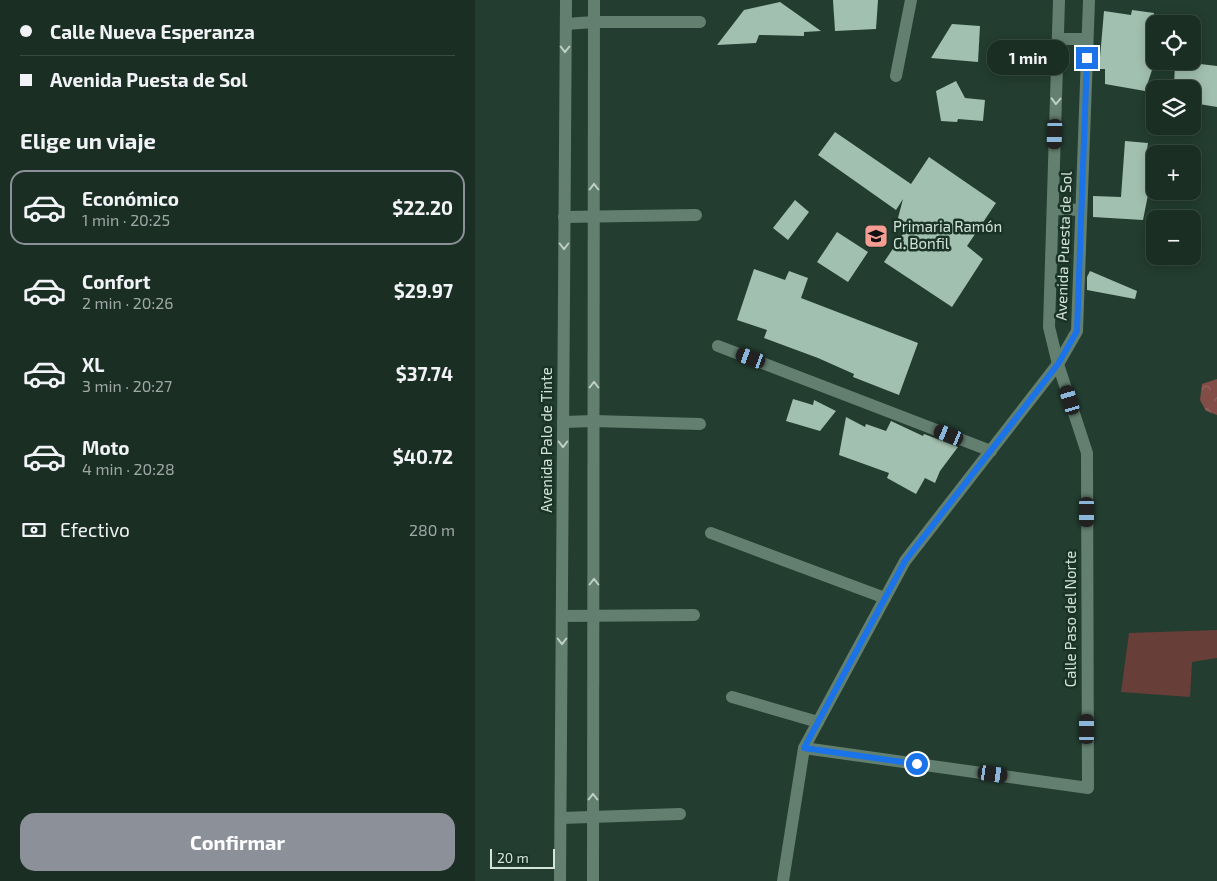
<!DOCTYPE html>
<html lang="es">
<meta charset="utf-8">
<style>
:root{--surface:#1a2e24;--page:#23362c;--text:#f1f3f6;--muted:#9fa8a6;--line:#384a41;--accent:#8c9099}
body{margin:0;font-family:"Exo 2",sans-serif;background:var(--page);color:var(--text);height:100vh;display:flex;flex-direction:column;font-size:19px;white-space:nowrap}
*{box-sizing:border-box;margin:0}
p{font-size:16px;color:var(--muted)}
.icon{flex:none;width:28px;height:28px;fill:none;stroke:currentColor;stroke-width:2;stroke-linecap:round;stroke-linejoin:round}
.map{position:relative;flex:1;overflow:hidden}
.side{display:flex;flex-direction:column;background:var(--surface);width:475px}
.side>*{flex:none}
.banner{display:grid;align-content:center;height:110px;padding:0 20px;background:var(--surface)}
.fabs{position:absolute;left:671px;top:15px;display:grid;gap:10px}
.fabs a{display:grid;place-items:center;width:55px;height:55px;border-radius:10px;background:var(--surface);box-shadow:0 2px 12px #0003,0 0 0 1px var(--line);font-size:25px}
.scale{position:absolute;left:15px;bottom:12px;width:65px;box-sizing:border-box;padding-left:5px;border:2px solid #d5e4db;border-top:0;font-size:14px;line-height:18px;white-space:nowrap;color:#d5e4db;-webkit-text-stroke:4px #193326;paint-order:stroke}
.end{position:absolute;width:22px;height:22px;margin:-11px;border:6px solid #1a73e8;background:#fff;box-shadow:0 0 0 2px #fff}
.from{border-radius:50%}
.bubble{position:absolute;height:35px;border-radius:15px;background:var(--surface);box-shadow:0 2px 12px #0003,0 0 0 1px var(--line);font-size:16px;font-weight:700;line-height:35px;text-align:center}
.car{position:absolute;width:15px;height:30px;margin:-15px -8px;border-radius:6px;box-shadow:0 0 4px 1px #0007;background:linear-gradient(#222 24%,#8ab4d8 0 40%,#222 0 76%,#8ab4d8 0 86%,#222 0)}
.banner b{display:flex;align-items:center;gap:18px;height:48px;font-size:19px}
.banner b+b{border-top:1px solid var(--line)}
.banner i{width:12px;height:12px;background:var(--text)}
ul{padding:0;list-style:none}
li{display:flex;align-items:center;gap:15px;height:75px;margin:0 10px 8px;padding:0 10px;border:2px solid transparent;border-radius:15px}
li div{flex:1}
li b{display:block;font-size:19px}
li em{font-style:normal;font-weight:700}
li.active{border-color:var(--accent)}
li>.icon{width:45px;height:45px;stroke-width:1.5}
h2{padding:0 20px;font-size:22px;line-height:60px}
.pay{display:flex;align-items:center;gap:12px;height:55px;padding:0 20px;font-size:19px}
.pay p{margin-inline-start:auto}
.action{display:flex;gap:10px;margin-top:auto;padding:10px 20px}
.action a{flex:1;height:58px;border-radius:15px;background:var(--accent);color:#fff;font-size:20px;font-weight:700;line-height:58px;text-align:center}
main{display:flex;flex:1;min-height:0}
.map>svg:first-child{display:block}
.forest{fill:url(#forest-crowns)}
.park{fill:#683e39}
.building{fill:#a2c0af}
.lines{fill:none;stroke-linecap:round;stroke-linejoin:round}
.minor{stroke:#637f6f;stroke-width:12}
.oneway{stroke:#bed0c5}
.route{stroke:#1a73e8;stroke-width:6}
.labels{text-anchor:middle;stroke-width:5;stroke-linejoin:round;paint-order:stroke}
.poi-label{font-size:15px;fill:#d5e4db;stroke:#193326;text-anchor:start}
.street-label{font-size:15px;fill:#d5e4db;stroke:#193326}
</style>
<main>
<section class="side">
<div class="banner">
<b><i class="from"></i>Calle Nueva Esperanza</b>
<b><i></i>Avenida Puesta de Sol</b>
</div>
<h2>Elige un viaje</h2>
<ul>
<li class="active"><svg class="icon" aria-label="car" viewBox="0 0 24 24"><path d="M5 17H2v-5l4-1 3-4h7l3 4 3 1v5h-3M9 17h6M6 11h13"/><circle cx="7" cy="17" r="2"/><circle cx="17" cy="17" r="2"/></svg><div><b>Económico</b><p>1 min · 20:25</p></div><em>$22.20</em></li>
<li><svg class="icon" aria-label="car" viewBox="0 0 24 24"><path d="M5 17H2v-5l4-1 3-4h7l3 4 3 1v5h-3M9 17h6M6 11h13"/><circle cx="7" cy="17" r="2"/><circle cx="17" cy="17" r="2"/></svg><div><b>Confort</b><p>2 min · 20:26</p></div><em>$29.97</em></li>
<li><svg class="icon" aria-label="car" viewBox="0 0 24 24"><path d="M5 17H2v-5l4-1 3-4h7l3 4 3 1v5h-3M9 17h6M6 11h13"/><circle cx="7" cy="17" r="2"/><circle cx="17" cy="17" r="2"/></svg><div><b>XL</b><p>3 min · 20:27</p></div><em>$37.74</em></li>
<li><svg class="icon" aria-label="car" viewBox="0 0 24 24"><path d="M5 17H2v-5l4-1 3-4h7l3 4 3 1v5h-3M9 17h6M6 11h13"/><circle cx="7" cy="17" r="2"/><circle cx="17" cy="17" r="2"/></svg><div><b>Moto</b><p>4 min · 20:28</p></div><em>$40.72</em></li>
</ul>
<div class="pay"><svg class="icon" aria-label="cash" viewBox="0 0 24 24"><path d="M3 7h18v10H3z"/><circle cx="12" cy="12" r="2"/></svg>Efectivo<p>280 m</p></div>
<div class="action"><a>Confirmar</a></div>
</section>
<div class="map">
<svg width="742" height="881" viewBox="0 0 742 881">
<defs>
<pattern id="forest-crowns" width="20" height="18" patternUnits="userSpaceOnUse" patternTransform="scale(1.25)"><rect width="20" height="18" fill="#824c47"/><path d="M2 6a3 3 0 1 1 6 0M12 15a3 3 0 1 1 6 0" fill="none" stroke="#936661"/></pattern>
</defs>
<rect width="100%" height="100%" fill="#233d30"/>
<!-- forest -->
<path class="forest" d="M742,379V415L731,411L725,400L727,384Z"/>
<!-- park -->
<path class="park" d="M742,630V658L717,662L715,697L646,692L654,633Z"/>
<!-- building -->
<g class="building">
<path d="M358,0H403L401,29L360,31Z"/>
<path d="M305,2L346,31L329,32V36L284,35L281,43L242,45L269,10Z"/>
<path d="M657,10L679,13V64L670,91L630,84V69H624L629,11L656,15Z"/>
<path d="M477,24L505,26L503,62L456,58Z"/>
<path d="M700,61L742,66V107L718,103V89H699Z"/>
<path d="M481,81L490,98L510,100L508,121L483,119L482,122L466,121L461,91Z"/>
<path d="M360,132L436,184L454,157L521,203L492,246L508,259L477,307L409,262L434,225L423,218L428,199L421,210L343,155Z"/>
<path d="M650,141L673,143L670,163L678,164L676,185H675L668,220L618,217V196L646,197Z"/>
<path d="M320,200L334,212L313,240L298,228Z"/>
<path d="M362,232L393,252L373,282L342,262Z"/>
<path d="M279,269L310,280L314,271L333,278L326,298L443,343L424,395L378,377L379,374L343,358L289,338L292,330L262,320Z"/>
<path d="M615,271L662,291L660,299L612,290V277Z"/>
<path d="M318,399L338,405L339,400L361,411L345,431L311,421Z"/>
<path d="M371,417L390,427L391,424L411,431L416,421L448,436L449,434L483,447L465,471L460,483L450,478L441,494L412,478L414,473L364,455Z"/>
</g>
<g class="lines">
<!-- minor -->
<g class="minor">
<path d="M91,24L119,22H225"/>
<path d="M583,39H612"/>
<path d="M421,76L436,0"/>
<path d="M578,209L606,210"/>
<path d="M89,217L221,215"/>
<path d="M243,346L516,451"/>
<path d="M88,422L119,421L225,424"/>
<path d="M236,533L410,598"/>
<path d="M87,616L219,615"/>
<path d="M257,697L343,722"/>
<path d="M329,748L613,788L612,453L583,364L574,327L584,0"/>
<path d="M86,818L205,814"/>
<path d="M85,881L91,0"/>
<path d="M118,881L119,0"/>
<path d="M308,881L329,748L343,722L430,561L583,364L602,331L614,0"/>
</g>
</g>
<!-- one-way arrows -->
<defs><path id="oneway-chevron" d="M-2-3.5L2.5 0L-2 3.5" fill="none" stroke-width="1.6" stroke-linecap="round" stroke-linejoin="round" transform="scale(1.25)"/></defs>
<g class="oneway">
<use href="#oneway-chevron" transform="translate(90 49) rotate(90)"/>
<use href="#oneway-chevron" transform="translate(581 101) rotate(92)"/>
<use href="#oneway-chevron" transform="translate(119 187) rotate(-90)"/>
<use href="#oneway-chevron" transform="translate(89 246) rotate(90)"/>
<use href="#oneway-chevron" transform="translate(119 385) rotate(-90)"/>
<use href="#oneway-chevron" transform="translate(88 444) rotate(90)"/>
<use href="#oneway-chevron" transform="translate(119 582) rotate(-90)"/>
<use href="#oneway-chevron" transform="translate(87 641) rotate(90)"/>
<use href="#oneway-chevron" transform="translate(118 797) rotate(-90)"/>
</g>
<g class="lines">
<!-- route -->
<path class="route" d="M442,764L329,748L430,561L583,364L602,331L612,58"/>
</g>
<!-- icons -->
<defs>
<g id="school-square" transform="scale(1.25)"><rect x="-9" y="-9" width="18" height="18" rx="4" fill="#f59c93" stroke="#193326"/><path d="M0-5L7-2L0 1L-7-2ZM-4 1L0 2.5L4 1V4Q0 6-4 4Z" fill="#111"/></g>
</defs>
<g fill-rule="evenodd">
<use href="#school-square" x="401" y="236"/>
</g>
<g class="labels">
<!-- poi labels -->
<g class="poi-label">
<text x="418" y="232">Primaria Ramón<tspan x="418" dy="17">G. Bonfil</tspan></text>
</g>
<!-- street labels -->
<g class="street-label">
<text transform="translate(589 246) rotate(-88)" y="5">Avenida Puesta de Sol</text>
<text transform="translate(72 440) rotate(-90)" y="5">Avenida Palo de Tinte</text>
<text transform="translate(596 619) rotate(-90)" y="5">Calle Paso del Norte</text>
</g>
</g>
</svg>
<div class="fabs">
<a><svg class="icon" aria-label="locate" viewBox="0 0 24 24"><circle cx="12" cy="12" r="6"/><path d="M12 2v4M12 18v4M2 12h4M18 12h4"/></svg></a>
<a><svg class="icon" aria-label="layers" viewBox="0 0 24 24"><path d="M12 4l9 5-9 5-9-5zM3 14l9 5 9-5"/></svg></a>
<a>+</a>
<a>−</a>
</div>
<div class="scale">20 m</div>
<i class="end from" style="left:442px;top:764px"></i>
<i class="end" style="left:612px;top:58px"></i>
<div class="bubble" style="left:512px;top:40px;width:82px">1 min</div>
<i class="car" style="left:580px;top:134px;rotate:182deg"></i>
<i class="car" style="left:276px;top:358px;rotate:290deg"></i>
<i class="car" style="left:595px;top:400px;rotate:343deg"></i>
<i class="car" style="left:474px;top:435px;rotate:292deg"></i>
<i class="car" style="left:612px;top:512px;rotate:180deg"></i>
<i class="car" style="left:612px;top:729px;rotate:0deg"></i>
<i class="car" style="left:518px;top:774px;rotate:98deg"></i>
</div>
</main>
